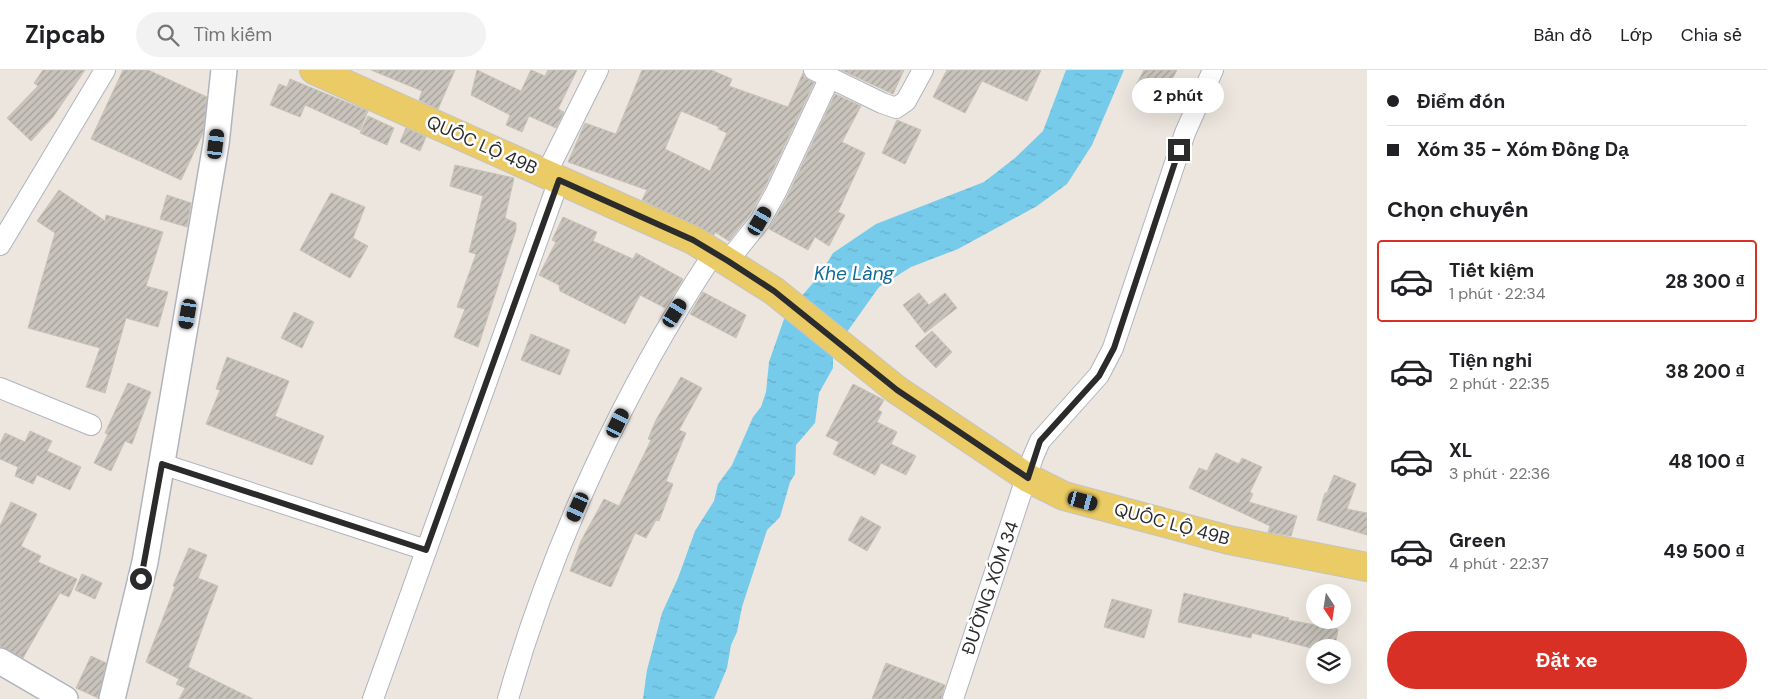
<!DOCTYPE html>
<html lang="vi">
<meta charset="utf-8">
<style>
:root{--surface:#fff;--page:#f2f2f2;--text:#202124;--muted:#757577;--line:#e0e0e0;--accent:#d93025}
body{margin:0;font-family:"DM Sans",sans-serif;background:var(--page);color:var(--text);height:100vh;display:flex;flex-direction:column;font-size:19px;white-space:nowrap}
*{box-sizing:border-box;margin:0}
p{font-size:16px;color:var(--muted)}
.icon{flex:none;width:28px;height:28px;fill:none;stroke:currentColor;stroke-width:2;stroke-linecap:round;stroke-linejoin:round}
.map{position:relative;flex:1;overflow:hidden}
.sheet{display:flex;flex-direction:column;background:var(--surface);width:400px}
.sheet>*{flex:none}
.banner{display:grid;align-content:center;height:110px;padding:0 20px;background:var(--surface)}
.needle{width:32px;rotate:168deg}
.tools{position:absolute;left:1306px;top:514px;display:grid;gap:10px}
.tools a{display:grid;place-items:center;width:45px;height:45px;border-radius:50%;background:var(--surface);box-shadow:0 5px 20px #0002;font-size:25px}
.end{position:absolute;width:22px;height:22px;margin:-11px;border:6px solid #2b2b2b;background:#fff;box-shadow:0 0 0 2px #fff}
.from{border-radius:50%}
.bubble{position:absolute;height:35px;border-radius:18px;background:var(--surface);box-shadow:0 5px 20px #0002;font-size:16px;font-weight:700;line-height:35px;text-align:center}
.car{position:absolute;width:15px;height:30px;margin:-15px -8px;border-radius:6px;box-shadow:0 0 4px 1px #0007;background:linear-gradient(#222 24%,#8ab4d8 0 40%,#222 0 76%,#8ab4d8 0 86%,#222 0)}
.banner b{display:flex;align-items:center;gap:18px;height:48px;font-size:19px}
.banner b+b{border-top:1px solid var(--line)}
.banner i{width:12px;height:12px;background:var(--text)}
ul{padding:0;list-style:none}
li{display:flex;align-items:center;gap:15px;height:82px;margin:0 10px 8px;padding:0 10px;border:2px solid transparent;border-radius:5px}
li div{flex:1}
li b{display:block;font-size:19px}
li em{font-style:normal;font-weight:700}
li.current{border-color:var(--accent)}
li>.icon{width:45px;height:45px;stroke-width:1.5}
h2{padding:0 20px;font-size:22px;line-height:60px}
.cta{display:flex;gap:10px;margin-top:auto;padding:10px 20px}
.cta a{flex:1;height:58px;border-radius:30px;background:var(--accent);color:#fff;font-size:20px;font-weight:700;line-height:58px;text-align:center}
header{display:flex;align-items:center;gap:30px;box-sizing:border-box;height:70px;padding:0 25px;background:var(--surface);border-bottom:1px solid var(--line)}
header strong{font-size:24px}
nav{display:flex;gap:28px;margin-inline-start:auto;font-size:18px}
.search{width:350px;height:45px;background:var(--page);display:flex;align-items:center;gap:12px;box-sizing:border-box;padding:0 18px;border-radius:28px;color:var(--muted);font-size:19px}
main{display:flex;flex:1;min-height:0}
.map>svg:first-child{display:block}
.water{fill:url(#water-ripples)}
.building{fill:url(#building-hatch);stroke:#c8c2b8;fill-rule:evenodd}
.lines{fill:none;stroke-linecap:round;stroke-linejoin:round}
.minor-casing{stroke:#b1b4be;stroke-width:22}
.tertiary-casing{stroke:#b1b4be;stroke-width:28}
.primary-casing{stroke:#c4c4c4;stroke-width:30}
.minor{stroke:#fff;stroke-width:20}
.tertiary{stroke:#fff;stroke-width:25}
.primary{stroke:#ebcb65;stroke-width:28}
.route{stroke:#2b2b2b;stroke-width:6}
.labels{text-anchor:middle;stroke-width:5;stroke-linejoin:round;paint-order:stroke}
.street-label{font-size:18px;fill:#2b2b2b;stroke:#fff}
.water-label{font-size:19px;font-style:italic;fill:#136a97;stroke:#fff}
</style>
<header>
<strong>Zipcab</strong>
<div class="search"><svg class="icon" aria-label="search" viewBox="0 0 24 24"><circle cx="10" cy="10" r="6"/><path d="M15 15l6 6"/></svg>Tìm kiếm</div>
<nav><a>Bản đồ</a><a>Lớp</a><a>Chia sẻ</a></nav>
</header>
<main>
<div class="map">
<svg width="1367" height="629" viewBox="0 0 1367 629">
<defs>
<pattern id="water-ripples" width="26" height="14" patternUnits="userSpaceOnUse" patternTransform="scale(1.25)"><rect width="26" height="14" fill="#76cbea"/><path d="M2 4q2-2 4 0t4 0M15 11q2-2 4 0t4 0" fill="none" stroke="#66aec9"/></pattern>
<pattern id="building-hatch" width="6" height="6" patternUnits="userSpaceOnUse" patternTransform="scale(1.25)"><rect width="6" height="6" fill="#c8c4bc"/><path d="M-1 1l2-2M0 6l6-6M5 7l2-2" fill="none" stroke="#a39f99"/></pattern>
</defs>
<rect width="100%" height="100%" fill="#ece6de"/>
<!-- water -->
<g class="water">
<path d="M1066,0H1124L1092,75L1067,114L1037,136L958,179L911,197L879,217L847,262L800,228L819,206L833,183L876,154L984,112L1015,88L1043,61Z"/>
<path d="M784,249L790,251L833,286V298L819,323L815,353L796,375L795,404L790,412L780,447L767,460L742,537L737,562L731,575L727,598L714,629H643L647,600L662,543L678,508L695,461L714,431L718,414L732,395L753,347L761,337L766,322L769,292Z"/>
</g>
<!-- building -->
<g class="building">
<path d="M43,0H85L53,47L31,71L7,48L38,16L34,13Z"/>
<path d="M123,0H148L207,27L203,63L181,110L91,69Z"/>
<path d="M371,0H455L438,39L419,30L422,21Z"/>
<path d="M477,0L521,21L531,0L545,6L548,0H577L558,39L564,42L556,58L529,46L522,62L506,55L510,45L471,25Z"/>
<path d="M642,0H711L732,9L729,16L788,37L803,3L804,7L814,13L765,117L750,144L729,171L715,162L714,165L642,130L647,120L568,92L585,53L616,64ZM681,41L719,57L718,59L727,63L710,101L665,79Z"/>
<path d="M841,0H904L893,24Z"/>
<path d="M947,0H1041L1027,31L982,11L965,43L933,27Z"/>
<path d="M1144,0H1177L1162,28L1136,15Z"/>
<path d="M290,9L368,41L360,60L305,35L300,47L270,35L279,14L287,17Z"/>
<path d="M835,24L861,36L842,72L865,83L838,142L845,145L829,176L815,167L808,180L769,159L787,127Z"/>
<path d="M368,46L394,58L387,75L360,63Z"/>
<path d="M897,50L921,60L905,94L882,83Z"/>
<path d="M406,58L426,67L420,81L400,72Z"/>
<path d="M455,95L514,108L505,148L516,153V160L478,277L454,267L465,239L457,237L476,184L469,182L483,126L450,116Z"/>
<path d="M59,120L105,151L106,145L163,162L146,216L168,222L158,257L126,248L105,323L86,317L100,278L28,258L55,163L37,151Z"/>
<path d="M331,123L365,137L353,168L368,176L350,208L300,180Z"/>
<path d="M167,125L191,133L187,157L160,149Z"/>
<path d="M563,147L597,162L593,171L633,189L636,183L683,209L665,238L640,225L625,254L560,221L559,215L539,205L556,172L552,170Z"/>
<path d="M703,222L746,245L736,268L690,244Z"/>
<path d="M919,223L929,235L945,223L957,238L925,263L903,235Z"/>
<path d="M294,242L314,252L302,278L281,268Z"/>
<path d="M932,261L952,282L936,298L915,276Z"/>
<path d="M531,264L570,280L560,305L521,290Z"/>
<path d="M227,287L289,311L275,346L324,366L312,395L206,354L220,320L216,319Z"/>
<path d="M681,307L702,318L679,360L686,363L666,411L673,414L659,451L656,450L646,468L635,463L611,517L570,501L581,471L604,429L619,436L651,370L648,369L656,350Z"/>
<path d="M128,313L151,322L132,374L125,371L111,401L94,393L108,364L105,363Z"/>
<path d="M853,314L884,330L878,340L882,342L877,352L897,362L891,374L916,386L906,405L881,393L875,405L833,384L839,372L826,366Z"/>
<path d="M30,361L52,371L47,381L81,397L70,420L37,405L33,414L15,406L18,397L0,389V374L5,363L25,372Z"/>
<path d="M1216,383L1239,394L1242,388L1262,397L1250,422L1253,424L1249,432L1297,446L1291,466L1268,462L1270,456L1189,418L1199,398L1207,401Z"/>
<path d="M1334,405L1356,414L1347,439L1367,443V465L1317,450L1325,423H1327Z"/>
<path d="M11,432L37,444L21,476L41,486L38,492L77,509L69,527L60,523L23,588L0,576V456Z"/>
<path d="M861,446L881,457L867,481L848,470Z"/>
<path d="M189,478L207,485L198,508L218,516L188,597L253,629H179L185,618L176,614L179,609L146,592L175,517L173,516Z"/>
<path d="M82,504L102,513L95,529L75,520Z"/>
<path d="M1184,523L1289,548L1288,550L1338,559L1335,578H1311L1252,563L1251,568L1178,552Z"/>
<path d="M1112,529L1152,540L1144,568L1104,557Z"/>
<path d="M91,586L106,593L98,628L76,618Z"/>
<path d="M886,593L945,615L941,629H872Z"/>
</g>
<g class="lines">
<!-- minor casing -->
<g class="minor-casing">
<g id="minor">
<path d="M814,0L882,33L896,38L906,31L923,0"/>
<path d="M546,104L598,0"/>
<path d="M0,175L105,0"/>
<path d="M728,191L760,151L776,122L830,7"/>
<path d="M0,318L91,355"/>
<path d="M162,394L426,480"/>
<path d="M373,629L559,110"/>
<path d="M508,629C552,474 625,317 714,183"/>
<path d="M953,629L1033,387L1040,371L1099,305L1113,278L1185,63L1213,0"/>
</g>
</g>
<!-- tertiary casing -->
<g class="tertiary-casing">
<g id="tertiary">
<path d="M0,591L65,629"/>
<path d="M112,629L145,492L216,74L224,0"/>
</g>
</g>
<!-- primary casing -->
<g class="primary-casing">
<path id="primary" d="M314,0L693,170L774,221L897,320L1028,408L1064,426L1229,470L1367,497"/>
</g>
<!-- minor -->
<use href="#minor" class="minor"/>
<!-- tertiary -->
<use href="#tertiary" class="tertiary"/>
<!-- primary -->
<use href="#primary" class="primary"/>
</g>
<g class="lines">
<!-- route -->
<path class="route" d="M141,509L162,394L426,480L559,110L693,170L728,191L774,221L897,320L1028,408L1040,371L1099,306L1114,278L1179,80"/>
</g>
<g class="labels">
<!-- street labels -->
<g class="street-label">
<text transform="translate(482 75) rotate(24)" y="6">QUỐC LỘ 49B</text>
<text transform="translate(1172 454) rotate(15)" y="6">QUỐC LỘ 49B</text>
<text transform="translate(990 518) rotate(-71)" y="6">ĐƯỜNG XÓM 34</text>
</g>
<!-- water labels -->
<g class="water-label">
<text x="854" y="210">Khe Làng</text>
</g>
</g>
</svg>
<div class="tools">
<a><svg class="needle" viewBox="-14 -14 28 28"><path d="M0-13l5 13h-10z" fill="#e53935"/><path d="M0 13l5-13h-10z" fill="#757577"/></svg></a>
<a><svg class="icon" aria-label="layers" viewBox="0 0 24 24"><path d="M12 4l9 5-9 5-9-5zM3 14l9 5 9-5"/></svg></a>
</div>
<i class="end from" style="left:141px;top:509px"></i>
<i class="end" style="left:1179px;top:80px"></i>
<div class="bubble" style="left:1132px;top:8px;width:92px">2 phút</div>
<i class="car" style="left:216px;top:74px;rotate:7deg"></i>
<i class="car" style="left:760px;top:151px;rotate:30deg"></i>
<i class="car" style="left:675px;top:243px;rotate:32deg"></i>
<i class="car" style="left:188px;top:244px;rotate:190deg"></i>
<i class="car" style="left:618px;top:353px;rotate:26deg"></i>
<i class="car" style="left:1083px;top:431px;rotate:105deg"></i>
<i class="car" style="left:578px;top:437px;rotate:204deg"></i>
</div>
<section class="sheet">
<div class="banner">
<b><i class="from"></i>Điểm đón</b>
<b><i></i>Xóm 35 - Xóm Đồng Dạ</b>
</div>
<h2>Chọn chuyến</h2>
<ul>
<li class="current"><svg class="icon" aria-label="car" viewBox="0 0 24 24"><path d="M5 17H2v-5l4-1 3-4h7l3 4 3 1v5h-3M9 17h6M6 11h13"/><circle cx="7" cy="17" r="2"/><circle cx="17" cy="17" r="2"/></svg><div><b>Tiết kiệm</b><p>1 phút · 22:34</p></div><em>28 300 ₫</em></li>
<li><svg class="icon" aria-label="car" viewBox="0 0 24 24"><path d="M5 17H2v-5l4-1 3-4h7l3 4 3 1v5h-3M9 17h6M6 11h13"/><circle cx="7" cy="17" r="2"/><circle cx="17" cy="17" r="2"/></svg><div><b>Tiện nghi</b><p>2 phút · 22:35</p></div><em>38 200 ₫</em></li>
<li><svg class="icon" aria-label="car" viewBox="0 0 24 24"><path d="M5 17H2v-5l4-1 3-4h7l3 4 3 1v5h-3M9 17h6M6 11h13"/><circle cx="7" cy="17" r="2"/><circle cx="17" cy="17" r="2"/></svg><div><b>XL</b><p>3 phút · 22:36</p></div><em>48 100 ₫</em></li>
<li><svg class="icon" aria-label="car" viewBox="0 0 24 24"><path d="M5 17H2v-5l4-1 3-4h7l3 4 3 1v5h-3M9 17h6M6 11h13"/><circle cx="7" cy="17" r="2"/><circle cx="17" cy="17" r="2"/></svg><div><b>Green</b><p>4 phút · 22:37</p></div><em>49 500 ₫</em></li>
</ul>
<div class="cta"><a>Đặt xe</a></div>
</section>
</main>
